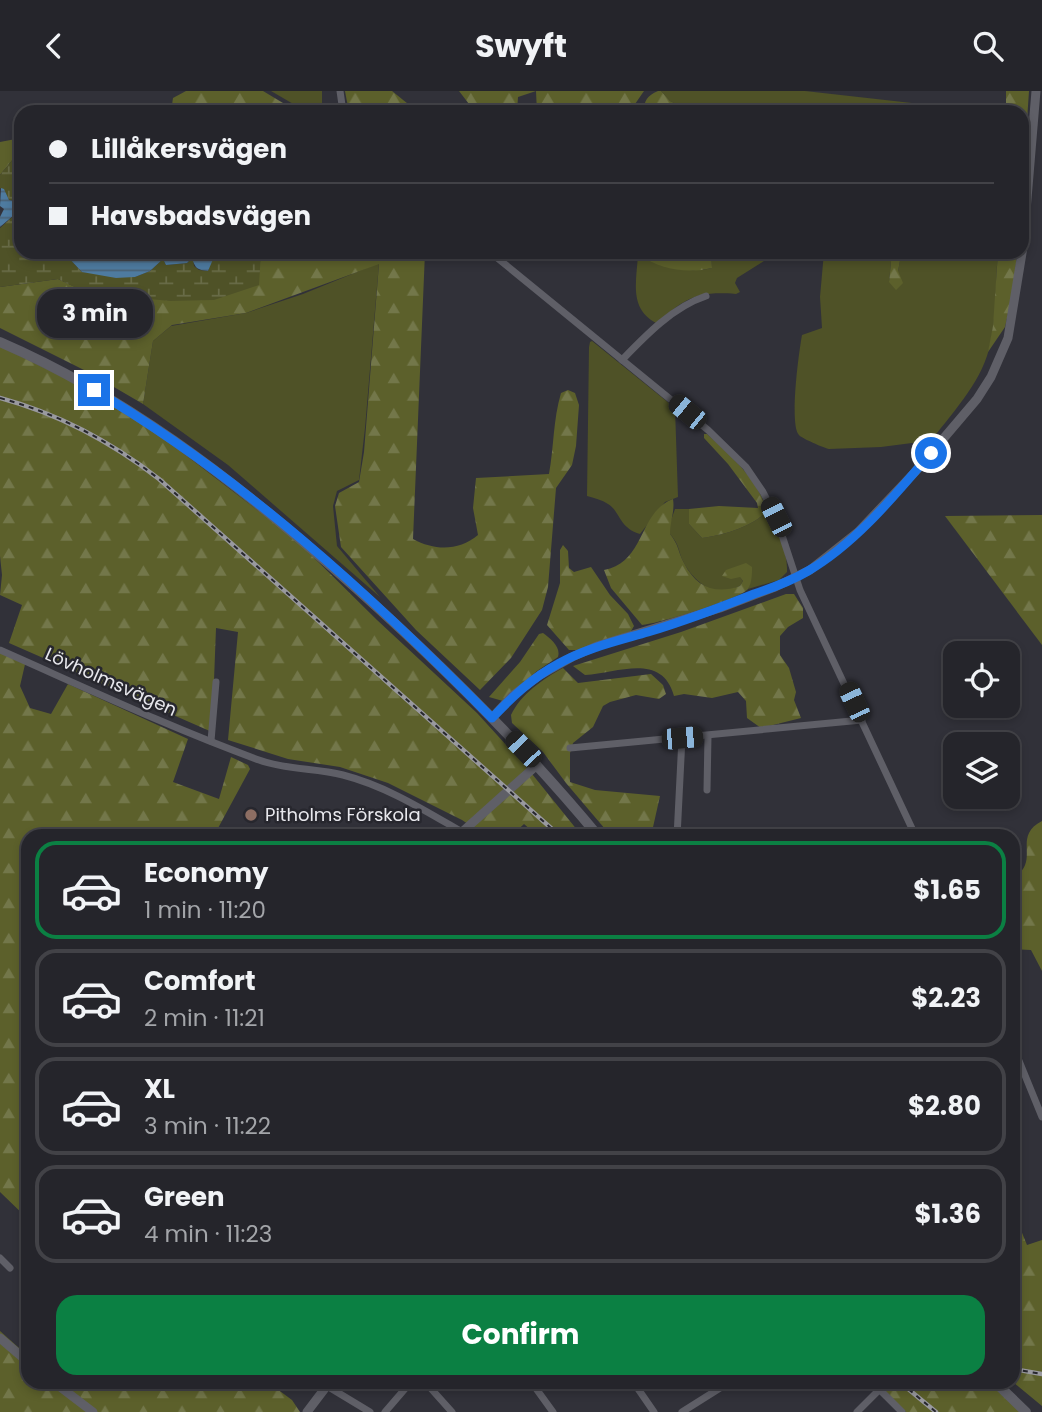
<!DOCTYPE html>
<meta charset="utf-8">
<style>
:root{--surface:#25252b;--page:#313137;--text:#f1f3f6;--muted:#a3a5a9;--line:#424247;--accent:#0b8043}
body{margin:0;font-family:Poppins,sans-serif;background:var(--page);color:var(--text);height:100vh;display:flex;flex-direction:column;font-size:26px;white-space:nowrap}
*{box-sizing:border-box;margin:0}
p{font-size:23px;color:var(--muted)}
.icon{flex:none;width:38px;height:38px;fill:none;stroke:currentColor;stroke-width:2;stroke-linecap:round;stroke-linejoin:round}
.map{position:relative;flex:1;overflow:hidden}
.drawer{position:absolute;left:21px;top:738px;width:999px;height:560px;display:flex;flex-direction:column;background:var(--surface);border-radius:21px;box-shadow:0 4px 10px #0003,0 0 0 2px var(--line)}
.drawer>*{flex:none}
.banner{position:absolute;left:14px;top:14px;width:1015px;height:154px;border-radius:21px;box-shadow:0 4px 10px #0003,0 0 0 2px var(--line);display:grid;align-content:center;height:154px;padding:0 35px;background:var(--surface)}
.fabs{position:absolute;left:943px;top:550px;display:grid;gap:14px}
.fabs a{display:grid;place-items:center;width:77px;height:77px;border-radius:14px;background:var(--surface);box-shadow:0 4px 10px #0003,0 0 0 2px var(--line);font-size:35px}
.end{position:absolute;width:32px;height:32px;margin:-16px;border:9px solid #1a73e8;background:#fff;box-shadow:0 0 0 4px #fff}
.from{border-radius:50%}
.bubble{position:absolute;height:49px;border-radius:21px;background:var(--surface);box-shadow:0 4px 10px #0003,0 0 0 2px var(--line);font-size:23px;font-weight:700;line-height:49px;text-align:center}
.car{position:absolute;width:21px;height:42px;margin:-21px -10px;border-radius:9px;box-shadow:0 0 5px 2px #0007;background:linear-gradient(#222 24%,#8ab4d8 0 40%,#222 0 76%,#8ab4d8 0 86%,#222 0)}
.banner b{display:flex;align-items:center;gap:24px;height:66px;font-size:26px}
.banner b+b{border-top:2px solid var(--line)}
.banner i{width:18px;height:18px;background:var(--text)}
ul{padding:12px 0 0;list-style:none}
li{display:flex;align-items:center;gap:21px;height:98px;margin:0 14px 10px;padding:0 21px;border:4px solid var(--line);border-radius:21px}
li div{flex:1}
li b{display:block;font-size:26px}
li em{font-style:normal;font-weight:700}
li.active{border-color:var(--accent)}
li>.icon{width:63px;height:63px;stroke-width:1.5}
.primary-button{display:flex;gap:14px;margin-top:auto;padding:14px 35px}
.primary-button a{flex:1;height:80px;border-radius:21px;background:var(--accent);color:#fff;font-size:28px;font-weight:700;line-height:80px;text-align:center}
header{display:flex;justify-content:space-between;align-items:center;height:91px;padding:0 35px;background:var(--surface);font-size:32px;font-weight:700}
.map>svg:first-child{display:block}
.green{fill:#4f5227}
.forest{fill:url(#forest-firs)}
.wetland{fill:url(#wetland-marsh)}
.water{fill:url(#water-rules)}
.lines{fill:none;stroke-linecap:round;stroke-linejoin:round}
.minor{stroke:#5f5f67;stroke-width:7}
.tertiary{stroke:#5f5f67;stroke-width:9}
.secondary{stroke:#5f5f67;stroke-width:10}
.rail-casing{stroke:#99999f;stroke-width:4.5}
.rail{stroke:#27272e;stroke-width:2;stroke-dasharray:5;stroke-linecap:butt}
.route{stroke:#1a73e8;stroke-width:9}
.education-dot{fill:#8d6e63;stroke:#27272e;stroke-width:2.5}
.labels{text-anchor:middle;stroke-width:5;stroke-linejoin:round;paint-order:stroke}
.street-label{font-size:18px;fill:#e8e8ed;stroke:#27272e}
.poi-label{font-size:18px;fill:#e8e8ed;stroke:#27272e;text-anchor:start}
</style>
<header><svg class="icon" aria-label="back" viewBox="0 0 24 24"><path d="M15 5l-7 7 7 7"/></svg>Swyft<svg class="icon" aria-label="search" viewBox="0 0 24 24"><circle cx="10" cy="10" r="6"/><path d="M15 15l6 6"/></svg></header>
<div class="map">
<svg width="1042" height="1321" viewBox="0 0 1042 1321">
<defs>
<pattern id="forest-firs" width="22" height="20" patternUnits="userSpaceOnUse" patternTransform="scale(1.75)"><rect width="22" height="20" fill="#5c602b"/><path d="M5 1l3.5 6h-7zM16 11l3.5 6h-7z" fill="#73774a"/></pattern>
<pattern id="wetland-marsh" width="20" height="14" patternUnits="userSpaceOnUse" patternTransform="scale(1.75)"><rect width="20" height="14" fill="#4f5227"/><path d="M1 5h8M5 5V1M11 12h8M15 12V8" fill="none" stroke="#686b47"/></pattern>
<pattern id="water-rules" width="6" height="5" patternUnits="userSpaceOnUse" patternTransform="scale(1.75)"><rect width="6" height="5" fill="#4e7ba0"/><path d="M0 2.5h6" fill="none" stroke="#4a6378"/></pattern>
</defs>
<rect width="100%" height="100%" fill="#313139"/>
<!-- green -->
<g class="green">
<path d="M271,0H322V21H307Z"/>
<path d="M661,0H805L992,21H692L670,10Z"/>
<path d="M711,161H771L767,168L737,187L735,192L740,201L736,203C695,200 687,207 656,232C628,217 637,189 638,162C660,176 686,183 712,177Z"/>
<path d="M824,161H892L889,191L898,180L901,164L907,161H998C995,193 997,227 989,258C980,294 950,324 928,354L912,352L881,356L829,358C824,357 801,347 799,344C789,334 799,260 802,244L822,237L820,206Z"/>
<path d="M379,172L365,337L359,389L337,400L333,415L337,455L380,506L228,374L143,313L153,250L171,235L246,222L303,203Z"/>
<path d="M592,250L675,317L678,406L665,411L640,443C619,437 620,420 608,413C602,409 594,407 587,405L589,256L590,251Z"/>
<path d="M675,418H689V433L702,447C723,444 752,436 767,420C778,436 788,462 787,481L779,489L748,498L750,492L740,486L743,490L740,495C734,497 725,501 718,500C704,498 690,484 684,472C678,461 680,454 670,443V432Z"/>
</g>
<!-- forest -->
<g class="forest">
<path d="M186,0H263L298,21H171L173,7Z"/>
<path d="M345,0H392L418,21H349Z"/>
<path d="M459,0H644L635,13V21H537L536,0L518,6L517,21H507L505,15L492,21H471L469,13Z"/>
<path d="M658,0H661L670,10L692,21H644C644,9 647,5 658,0Z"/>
<path d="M1006,0H1029L1022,103V21H1006Z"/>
<path d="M21,47V63L18,62L0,84V51Z"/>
<path d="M261,161H425L413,448C435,460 459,460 478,444L473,417L476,387L549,383C554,356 553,329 561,302L568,299L575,302L579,314L576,355L572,374L556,397L548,496L542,519L511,567L480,599L416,539L341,456L335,415L339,402L359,391L364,361L379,173L246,222L172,234L153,250L143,313L90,282L0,237V196L58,188L88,202L123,204L258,194Z"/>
<path d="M638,161H711L712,177C688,183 656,179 638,161Z"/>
<path d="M892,161H907L901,164L898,180L903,192L896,199L889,191Z"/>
<path d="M998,161H1017L1014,196L1005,236L988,261L993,235Z"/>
<path d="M0,255L85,297L149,336L295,448L377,529L477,622L528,678L582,745H538L524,733L511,745H486L462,729L388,692L340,676L288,668L228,649L238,541L216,537L212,641L9,552L22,514L0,504L2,484L0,465Z"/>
<path d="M704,343H707C731,365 758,388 767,420C752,436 723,444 702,447L689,433V418L719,415L758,417L757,412L728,373L704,347Z"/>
<path d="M673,408C675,420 670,430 670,443C679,454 678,461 684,472C696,496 715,504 740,495L743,490L740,486L731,488L722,485L726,479L746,472L752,476C752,482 752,492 748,498C740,508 657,533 642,534L611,497L604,479C646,471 638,421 673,408Z"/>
<path d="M1042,424V554L945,425Z"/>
<path d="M563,454L568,460L569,477L574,481L591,476L610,504L628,523L634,535L631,540L577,559H569L547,534L560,492V459Z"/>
<path d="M786,503H794L803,517V527L788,536L780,545V564L789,577L796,601L794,609L801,627L761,637L747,627L746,610L738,601L712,607L684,603L674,605C662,561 618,582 585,584L573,575L681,541Z"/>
<path d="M543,542C551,548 561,556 558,566L537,580L503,610L489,606L520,571L539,543Z"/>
<path d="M0,558L26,569L20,595L30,617L51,623L68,593L188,648L173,691L219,708L231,666L248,674L250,678L217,739L218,745L28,746V1128L0,1101Z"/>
<path d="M563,577L578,592L651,583L663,594L666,603L659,608L636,604L610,611L603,615L593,636L573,652L570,662V691L595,699L660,705L651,745H611L566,692L543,661L512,632L511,624C521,603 543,588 563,577Z"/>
<path d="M1042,730V880L1031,859L1013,858V787C1042,770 1011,746 1042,730Z"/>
<path d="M1013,1086L1016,1097V1127L1027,1154L1042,1149V1315L1013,1291Z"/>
<path d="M0,1240L28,1265V1292H269L292,1309L300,1321H0Z"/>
<path d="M874,1292H991L1021,1321H906Z"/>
</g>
<!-- wetland -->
<g class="wetland">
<path d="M18,62L21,63V107L14,110L9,109L4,99L0,97V84Z"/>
<path d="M21,118V161H63L82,181L135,186L150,180L163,168L166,174L187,172L193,167L194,175L199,179L208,180L211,169L217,167L215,161L227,163L261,161L259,194L214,209L170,210L87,202L58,188L0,196V137Z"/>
</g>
<!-- water -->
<g class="water">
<path d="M1,97L4,98L9,109L14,110L21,107V118L0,136V126L4,118L0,115Z"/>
<path d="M63,161H215L218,167L214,166L208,180C197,179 195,177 192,167L187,172L166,174L163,168L150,180L135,186L116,187L82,181Z"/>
</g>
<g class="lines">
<!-- minor -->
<g class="minor">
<path d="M340,0L343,21"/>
<path d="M490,161L708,339L746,376L763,401L776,426L800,499L916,746"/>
<path d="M622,269C646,244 673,216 706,205"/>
<path d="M0,559C86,597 171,637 259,669C286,679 315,677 343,684C386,695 424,719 462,741"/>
<path d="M211,650L216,591"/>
<path d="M570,657L862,629"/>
<path d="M707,699L708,645"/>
<path d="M677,746L682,647"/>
<path d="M1013,955L1042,1026"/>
<path d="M0,1167L10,1177"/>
<path d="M322,1292L370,1321"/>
<path d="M426,1292L452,1321"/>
<path d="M532,1292L553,1321"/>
<path d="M634,1292L654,1321"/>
<path d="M873,1292L902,1321"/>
<path d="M385,1321L410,1292"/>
<path d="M682,1321L728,1292"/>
<path d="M857,1321L879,1299"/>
</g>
<!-- tertiary -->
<g class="tertiary">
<path d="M492,627L512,605L540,584L572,566L597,555L720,517L775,496L810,479L858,441L915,381L977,308L991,286L1008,247L1023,156L1036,0"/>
<path d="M470,746L462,741L537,674"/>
<path d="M0,1247L28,1271"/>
<path d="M55,1292L93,1321"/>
<path d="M307,1321L329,1292"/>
</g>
<!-- secondary -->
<g class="secondary">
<path d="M0,251C123,304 231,387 331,475C427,559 518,648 599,746"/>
<path d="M996,1292L1026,1321"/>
</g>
<!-- rail casing -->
<g class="rail-casing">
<g id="rail">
<path d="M0,307C59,323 110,350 159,388L561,746"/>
<path d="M1013,1278L1042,1283"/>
<path d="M901,1292L936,1321"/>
</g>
</g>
<!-- rail -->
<use href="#rail" class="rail"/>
</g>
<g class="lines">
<!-- route -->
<path class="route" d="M94,299C242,386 372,505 492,627C512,606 532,587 558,573C586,557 617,550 648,541C684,530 719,517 754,503C772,497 791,490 808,480C856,452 895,404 931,362"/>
</g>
<!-- markers -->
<circle class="education-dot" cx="251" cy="724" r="7"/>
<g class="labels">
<!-- street labels -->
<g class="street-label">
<text transform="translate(111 591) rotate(24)" y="6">Lövholmsvägen</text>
</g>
<!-- poi labels -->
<g class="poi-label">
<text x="265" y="730">Pitholms Förskola</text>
</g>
</g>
</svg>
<div class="fabs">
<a><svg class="icon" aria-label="locate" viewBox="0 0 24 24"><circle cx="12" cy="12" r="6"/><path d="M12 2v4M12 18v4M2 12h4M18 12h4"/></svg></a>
<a><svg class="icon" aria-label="layers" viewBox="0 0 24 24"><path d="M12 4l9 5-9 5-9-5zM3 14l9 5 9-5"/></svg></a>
</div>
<i class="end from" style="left:931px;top:362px"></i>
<i class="end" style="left:94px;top:299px"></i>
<div class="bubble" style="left:37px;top:198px;width:116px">3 min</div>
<i class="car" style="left:687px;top:321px;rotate:309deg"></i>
<i class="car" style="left:776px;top:426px;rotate:333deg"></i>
<i class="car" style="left:854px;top:611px;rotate:335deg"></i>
<i class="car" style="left:682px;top:647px;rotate:85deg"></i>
<i class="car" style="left:523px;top:658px;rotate:316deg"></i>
<div class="banner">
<b><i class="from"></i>Lillåkersvägen</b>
<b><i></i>Havsbadsvägen</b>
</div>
<section class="drawer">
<ul>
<li class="active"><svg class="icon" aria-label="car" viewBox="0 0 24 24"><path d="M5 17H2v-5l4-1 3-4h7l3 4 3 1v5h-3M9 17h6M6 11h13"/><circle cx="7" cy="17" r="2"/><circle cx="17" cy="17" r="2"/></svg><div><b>Economy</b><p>1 min · 11:20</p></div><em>$1.65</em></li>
<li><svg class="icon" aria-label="car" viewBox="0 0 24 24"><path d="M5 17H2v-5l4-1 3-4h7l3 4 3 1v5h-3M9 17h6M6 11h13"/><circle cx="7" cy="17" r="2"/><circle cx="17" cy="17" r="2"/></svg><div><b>Comfort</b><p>2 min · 11:21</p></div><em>$2.23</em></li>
<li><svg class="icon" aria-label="car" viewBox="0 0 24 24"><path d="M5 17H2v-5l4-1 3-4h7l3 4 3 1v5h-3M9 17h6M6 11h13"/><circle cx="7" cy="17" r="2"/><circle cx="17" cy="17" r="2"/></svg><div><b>XL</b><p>3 min · 11:22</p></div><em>$2.80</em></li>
<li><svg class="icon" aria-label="car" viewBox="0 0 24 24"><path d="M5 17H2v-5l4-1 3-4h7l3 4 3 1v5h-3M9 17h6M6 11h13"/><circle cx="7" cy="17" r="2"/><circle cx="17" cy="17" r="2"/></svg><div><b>Green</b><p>4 min · 11:23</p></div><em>$1.36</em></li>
</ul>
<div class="primary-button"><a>Confirm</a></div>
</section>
</div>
